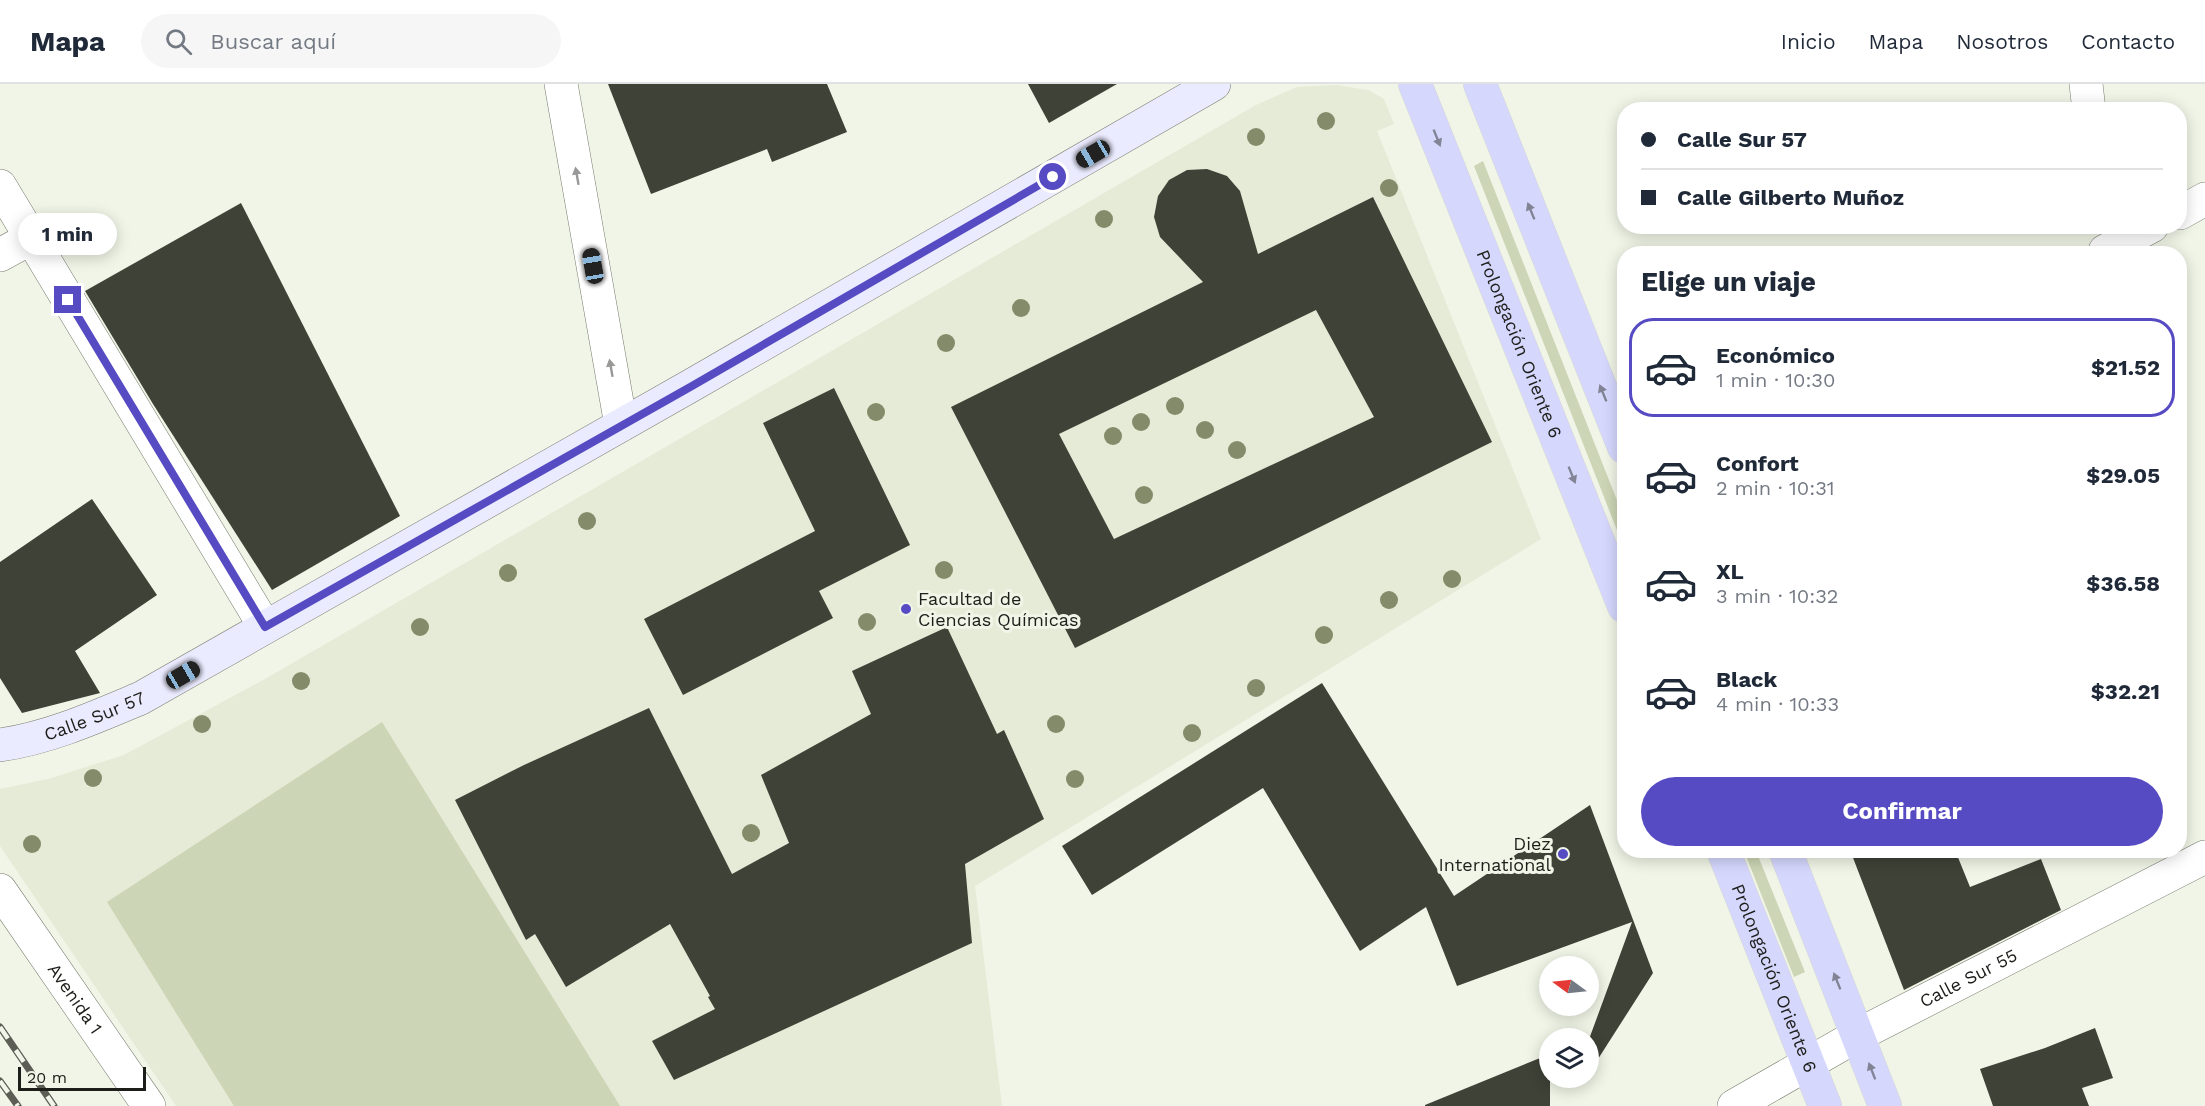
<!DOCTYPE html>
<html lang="es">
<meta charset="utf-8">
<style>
:root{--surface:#fff;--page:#f6f6f7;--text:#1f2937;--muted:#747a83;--line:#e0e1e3;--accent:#564bc3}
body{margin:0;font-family:"Work Sans",sans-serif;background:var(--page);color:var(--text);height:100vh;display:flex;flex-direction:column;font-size:22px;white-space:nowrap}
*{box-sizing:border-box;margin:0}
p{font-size:20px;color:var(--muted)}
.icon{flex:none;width:33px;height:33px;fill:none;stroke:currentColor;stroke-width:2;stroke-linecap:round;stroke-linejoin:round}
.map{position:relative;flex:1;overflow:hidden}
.side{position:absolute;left:1617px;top:162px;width:570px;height:612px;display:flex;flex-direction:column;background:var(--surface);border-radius:24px;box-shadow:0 3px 15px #0003}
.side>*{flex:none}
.banner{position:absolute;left:1617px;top:18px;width:570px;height:132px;border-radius:24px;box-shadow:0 3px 15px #0003;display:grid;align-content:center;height:132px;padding:0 24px;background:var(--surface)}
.needle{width:39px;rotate:285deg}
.buttons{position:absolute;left:1539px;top:872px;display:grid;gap:12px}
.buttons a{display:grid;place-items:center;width:60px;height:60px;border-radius:50%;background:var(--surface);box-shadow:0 3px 15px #0003;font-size:30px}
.scale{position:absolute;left:18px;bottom:15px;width:128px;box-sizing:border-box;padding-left:6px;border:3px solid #1d1e19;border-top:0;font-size:16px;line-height:21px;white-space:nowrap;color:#1d1e19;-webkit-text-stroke:4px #f0f5e7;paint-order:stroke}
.end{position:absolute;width:27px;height:27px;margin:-14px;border:8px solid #564bc3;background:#fff;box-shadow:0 0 0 3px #fff}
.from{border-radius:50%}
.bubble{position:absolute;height:42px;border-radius:21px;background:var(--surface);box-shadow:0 3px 15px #0003;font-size:20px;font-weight:700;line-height:42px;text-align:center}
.car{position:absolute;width:18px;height:36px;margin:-18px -9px;border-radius:8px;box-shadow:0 0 4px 2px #0007;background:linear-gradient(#222 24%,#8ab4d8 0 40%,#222 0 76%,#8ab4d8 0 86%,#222 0)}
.banner b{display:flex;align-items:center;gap:21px;height:57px;font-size:22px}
.banner b+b{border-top:2px solid var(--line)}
.banner i{width:15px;height:15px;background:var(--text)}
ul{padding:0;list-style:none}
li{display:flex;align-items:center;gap:18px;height:99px;margin:0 12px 9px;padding:0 12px;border:3px solid transparent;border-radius:24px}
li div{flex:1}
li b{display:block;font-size:22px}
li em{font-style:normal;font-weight:700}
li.selected{border-color:var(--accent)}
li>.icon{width:54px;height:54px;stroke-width:1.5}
h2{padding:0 24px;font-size:27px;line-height:72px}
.primary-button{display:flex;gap:12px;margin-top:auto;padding:12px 24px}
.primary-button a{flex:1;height:69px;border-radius:36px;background:var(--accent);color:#fff;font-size:24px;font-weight:700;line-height:69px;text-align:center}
header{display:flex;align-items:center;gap:36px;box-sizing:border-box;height:84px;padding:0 30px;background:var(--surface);border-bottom:2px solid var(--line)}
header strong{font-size:28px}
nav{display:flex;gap:33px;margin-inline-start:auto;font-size:21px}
.search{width:420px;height:54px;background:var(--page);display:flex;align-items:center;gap:15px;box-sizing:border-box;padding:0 21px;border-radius:33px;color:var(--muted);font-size:22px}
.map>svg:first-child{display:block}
.built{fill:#e5ebd6}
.grass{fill:#ccd5b5}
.building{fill:#3f4237;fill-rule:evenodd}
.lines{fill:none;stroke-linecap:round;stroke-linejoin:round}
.minor-casing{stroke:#787c6f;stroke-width:34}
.secondary-casing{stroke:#787c6f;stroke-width:34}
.primary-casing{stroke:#d6d6d6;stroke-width:34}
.minor{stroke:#fff;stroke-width:33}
.secondary{stroke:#eaebfe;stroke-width:33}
.primary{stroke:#d5d7fd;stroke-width:33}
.rail-casing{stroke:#5c5e56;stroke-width:7}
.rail{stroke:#f0f5e7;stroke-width:4.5;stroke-dasharray:14;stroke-linecap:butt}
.tree{fill:#838b6a}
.oneway{fill:#828496}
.oneway2{fill:#999a98}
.route{stroke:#564bc3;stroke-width:8}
.poi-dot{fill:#564bc3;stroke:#f0f5e7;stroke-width:2}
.labels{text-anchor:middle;stroke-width:6;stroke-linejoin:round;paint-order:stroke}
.street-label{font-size:18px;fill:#1d1e19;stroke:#f0f5e7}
.poi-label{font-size:18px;fill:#1d1e19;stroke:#f0f5e7;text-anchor:start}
</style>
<header>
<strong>Mapa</strong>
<div class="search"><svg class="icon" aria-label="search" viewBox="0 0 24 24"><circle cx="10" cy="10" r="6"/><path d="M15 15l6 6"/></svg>Buscar aquí</div>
<nav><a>Inicio</a><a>Mapa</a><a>Nosotros</a><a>Contacto</a></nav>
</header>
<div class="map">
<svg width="2205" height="1022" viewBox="0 0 2205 1022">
<rect width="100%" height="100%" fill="#f0f5e7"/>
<!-- built -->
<path class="built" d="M1336,1L1368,6L1384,15L1394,40L1377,47L1541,455L975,802L1002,1022H176L0,762V705L48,695L124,671L265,595L1256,21L1297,3Z"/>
<!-- grass -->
<g class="grass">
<path d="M1483,77L1624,434V464L1474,82Z"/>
<path d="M382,638L620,1022H234L107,818Z"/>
<path d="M1744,767H1756L1805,888L1794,893Z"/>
</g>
<!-- building -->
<g class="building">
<path d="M608,0H827L847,48L772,78L767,65L651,110Z"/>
<path d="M1028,0H1117L1049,39Z"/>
<path d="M1207,85L1227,92L1240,107L1258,170L1373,113L1492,358L1075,564L951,323L1203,198L1160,153L1154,133L1158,112L1169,96L1187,86ZM1316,226L1374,333L1114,455L1059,350Z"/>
<path d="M241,119L400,432L272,506L153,320L85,207Z"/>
<path d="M834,304L910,461L819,507L833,534L683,611L644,535L815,447L763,339Z"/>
<path d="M92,415L157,511L75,567L100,609L22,629L0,594V478Z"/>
<path d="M947,543L997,650L1004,646L1044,735L965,780L972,859L674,996L652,957L715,925L708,913L710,912L670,840L566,903L535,850L526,856L455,716L524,681L649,624L732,790L789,759L761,691L871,630L852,587Z"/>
<path d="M1322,599L1454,812L1590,721L1653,889L1598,975L1588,971V958L1632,838L1457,902L1426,823L1360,867L1263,704L1092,811L1062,762Z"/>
<path d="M1850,766H1955L1970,803L2041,775L2061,826L1904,906Z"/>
<path d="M2095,944L2113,994L2082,1004L2089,1022H1993L1980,985L2045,964Z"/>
<path d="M1550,970V1022H1425V1021Z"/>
</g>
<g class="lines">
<!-- minor casing -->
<g class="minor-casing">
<g id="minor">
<path d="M561,0L621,341"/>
<path d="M2086,0L2089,26"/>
<path d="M0,102L265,543"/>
<path d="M2180,129L2205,115"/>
<path d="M2105,167L2152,142"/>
<path d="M0,171L31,154"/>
<path id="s1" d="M0,806L149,1022"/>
<path id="s2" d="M1734,1022L1858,951L2205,773"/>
</g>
</g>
<!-- secondary casing -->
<g class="secondary-casing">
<g id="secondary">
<path id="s3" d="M0,661C49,654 96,633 141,614L692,301L1214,0"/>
</g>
</g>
<!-- primary casing -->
<g class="primary-casing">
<g id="primary">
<path id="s4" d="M1415,0L1624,522"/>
<path d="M1480,0L1624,363"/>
<path id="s5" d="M1723,766L1825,1022"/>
<path d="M1785,766L1885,1022"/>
</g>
</g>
<!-- minor -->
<use href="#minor" class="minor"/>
<!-- secondary -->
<use href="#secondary" class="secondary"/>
<!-- primary -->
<use href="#primary" class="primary"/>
<!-- rail casing -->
<g class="rail-casing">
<g id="rail">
<path d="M0,943L54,1022"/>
<path d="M0,997L18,1022"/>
</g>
</g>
<!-- rail -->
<use href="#rail" class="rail"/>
</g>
<!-- trees -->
<g class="tree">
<circle cx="1326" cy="37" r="9"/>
<circle cx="1256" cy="53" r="9"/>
<circle cx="1389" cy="104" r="9"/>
<circle cx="1104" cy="135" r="9"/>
<circle cx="1021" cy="224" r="9"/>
<circle cx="946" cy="259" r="9"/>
<circle cx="1175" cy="322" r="9"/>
<circle cx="876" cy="328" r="9"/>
<circle cx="1141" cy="338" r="9"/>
<circle cx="1205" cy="346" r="9"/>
<circle cx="1113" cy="352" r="9"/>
<circle cx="1237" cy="366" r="9"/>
<circle cx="1144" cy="411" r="9"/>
<circle cx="587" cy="437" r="9"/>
<circle cx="944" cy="486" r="9"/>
<circle cx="508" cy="489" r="9"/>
<circle cx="1452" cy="495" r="9"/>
<circle cx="1389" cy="516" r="9"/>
<circle cx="867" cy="538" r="9"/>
<circle cx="420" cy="543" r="9"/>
<circle cx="1324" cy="551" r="9"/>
<circle cx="301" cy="597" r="9"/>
<circle cx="1256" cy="604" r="9"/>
<circle cx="202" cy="640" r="9"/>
<circle cx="1056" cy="640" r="9"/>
<circle cx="1192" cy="649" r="9"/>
<circle cx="93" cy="694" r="9"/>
<circle cx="1075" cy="695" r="9"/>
<circle cx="751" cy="749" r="9"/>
<circle cx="32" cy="760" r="9"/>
</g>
<!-- one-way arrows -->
<defs><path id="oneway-solid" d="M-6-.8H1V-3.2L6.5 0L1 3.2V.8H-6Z" transform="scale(1.5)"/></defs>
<g class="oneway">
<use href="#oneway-solid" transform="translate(1437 54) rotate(68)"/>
<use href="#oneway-solid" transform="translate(1531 127) rotate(-112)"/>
<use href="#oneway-solid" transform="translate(1603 309) rotate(-112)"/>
<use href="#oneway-solid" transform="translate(1572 391) rotate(68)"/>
<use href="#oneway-solid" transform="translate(1837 897) rotate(-112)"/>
<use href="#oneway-solid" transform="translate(1872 987) rotate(-111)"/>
</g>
<g class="oneway2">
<use href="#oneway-solid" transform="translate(577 92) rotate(-100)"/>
<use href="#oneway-solid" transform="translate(611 284) rotate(-100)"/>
</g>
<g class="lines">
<!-- route -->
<path class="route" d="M68,216L265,543L692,302L1053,93"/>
</g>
<!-- markers -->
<g class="poi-dot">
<circle cx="906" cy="525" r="6"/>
<circle cx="1563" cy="770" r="6"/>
</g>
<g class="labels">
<!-- street labels -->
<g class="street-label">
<text dy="6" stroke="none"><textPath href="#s4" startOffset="280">Prolongación Oriente 6</textPath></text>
<text dy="6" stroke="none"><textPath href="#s3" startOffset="99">Calle Sur 57</textPath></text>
<text dy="6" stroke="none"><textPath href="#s5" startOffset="138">Prolongación Oriente 6</textPath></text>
<text dy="6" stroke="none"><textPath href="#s2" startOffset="267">Calle Sur 55</textPath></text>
<text dy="6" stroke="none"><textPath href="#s1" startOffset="132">Avenida 1</textPath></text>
</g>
<!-- poi labels -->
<g class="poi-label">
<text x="918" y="521">Facultad de<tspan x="918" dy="21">Ciencias Químicas</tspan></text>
<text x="1551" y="766" text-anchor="end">Diez<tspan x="1551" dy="21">International</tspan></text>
</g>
</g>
</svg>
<div class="buttons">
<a><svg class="needle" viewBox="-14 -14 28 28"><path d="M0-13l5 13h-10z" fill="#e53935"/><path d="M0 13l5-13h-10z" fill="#747a83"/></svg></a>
<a><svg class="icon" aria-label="layers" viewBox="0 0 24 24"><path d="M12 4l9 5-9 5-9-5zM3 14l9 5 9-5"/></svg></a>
</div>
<div class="scale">20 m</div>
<i class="end from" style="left:1053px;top:93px"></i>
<i class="end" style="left:68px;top:216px"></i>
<div class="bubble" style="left:18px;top:129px;width:99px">1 min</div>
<i class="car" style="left:1093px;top:70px;rotate:240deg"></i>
<i class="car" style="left:593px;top:182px;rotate:350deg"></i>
<i class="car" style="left:183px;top:591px;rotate:60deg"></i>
<div class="banner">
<b><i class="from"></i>Calle Sur 57</b>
<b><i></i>Calle Gilberto Muñoz</b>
</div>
<section class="side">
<h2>Elige un viaje</h2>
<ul>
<li class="selected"><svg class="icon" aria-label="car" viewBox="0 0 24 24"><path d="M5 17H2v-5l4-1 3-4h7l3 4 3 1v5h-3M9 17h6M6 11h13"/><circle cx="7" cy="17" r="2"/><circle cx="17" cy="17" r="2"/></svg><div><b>Económico</b><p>1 min · 10:30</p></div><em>$21.52</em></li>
<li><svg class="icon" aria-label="car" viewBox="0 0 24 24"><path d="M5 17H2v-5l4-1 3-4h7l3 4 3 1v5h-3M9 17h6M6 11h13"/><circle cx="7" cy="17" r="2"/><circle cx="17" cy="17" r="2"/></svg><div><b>Confort</b><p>2 min · 10:31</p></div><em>$29.05</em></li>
<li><svg class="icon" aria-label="car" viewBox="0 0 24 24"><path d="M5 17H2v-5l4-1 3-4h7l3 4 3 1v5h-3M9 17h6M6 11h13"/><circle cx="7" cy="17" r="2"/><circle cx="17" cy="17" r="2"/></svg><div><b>XL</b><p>3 min · 10:32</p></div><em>$36.58</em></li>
<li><svg class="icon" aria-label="car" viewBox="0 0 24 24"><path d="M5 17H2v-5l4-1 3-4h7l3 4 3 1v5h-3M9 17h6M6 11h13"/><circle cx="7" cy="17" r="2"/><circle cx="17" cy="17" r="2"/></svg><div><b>Black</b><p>4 min · 10:33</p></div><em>$32.21</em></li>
</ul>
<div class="primary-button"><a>Confirmar</a></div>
</section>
</div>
